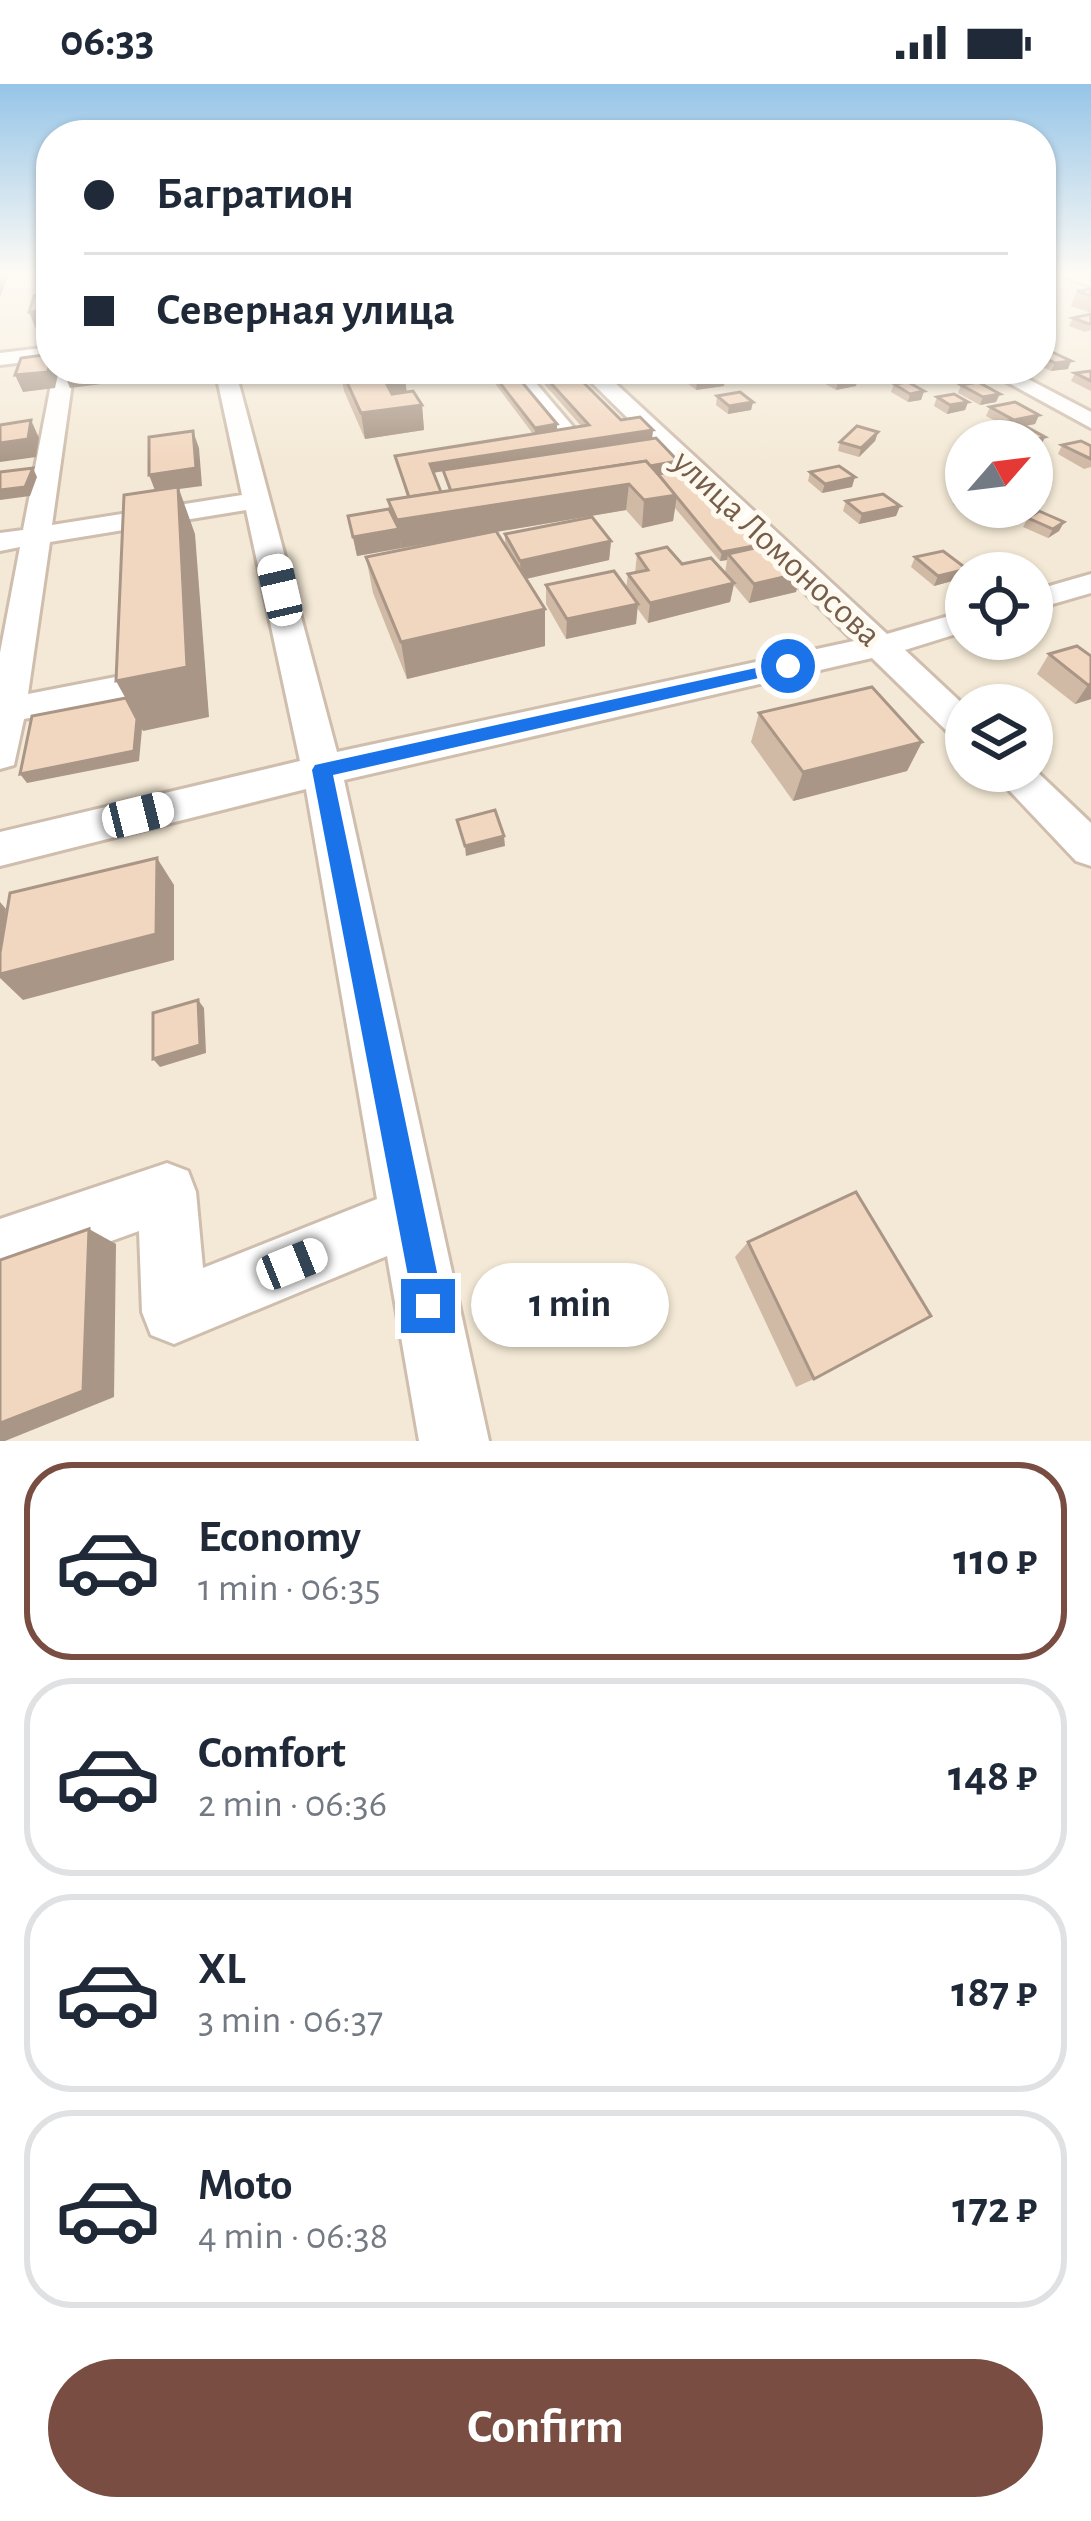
<!DOCTYPE html>
<meta charset="utf-8">
<style>
:root{--surface:#fff;--page:#f6f6f7;--text:#1f2937;--muted:#747a83;--line:#e0e1e3;--accent:#794d41}
body{margin:0;font-family:"Alegreya Sans",sans-serif;background:var(--page);color:var(--text);height:100vh;display:flex;flex-direction:column;font-size:45px;white-space:nowrap}
*{box-sizing:border-box;margin:0}
p{font-size:39px;color:var(--muted)}
.icon{flex:none;width:66px;height:66px;fill:none;stroke:currentColor;stroke-width:2;stroke-linecap:round;stroke-linejoin:round}
.map{position:relative;height:1357px;overflow:hidden}
.side{display:flex;flex-direction:column;background:var(--surface);flex:1}
.side>*{flex:none}
.top-card{position:absolute;left:36px;top:36px;width:1020px;height:264px;border-radius:48px;box-shadow:0 3px 9px #0004;display:grid;align-content:center;height:264px;padding:0 48px;background:var(--surface)}
.needle{width:78px;rotate:62deg}
.buttons{position:absolute;left:945px;top:336px;display:grid;gap:24px}
.buttons a{display:grid;place-items:center;width:108px;height:108px;border-radius:50%;background:var(--surface);box-shadow:0 3px 9px #0004;font-size:60px}
.end{position:absolute;width:54px;height:54px;margin:-27px;border:15px solid #1a73e8;background:#fff;box-shadow:0 0 0 6px #fff}
.from{border-radius:50%}
.bubble{position:absolute;height:84px;border-radius:42px;background:var(--surface);box-shadow:0 3px 9px #0004;font-size:39px;font-weight:700;line-height:84px;text-align:center}
.car{position:absolute;width:36px;height:72px;margin:-36px -18px;border-radius:15px;box-shadow:0 0 9px 3px #0007;background:linear-gradient(#fff 24%,#345 0 40%,#fff 0 76%,#345 0 86%,#fff 0)}
.top-card b{display:flex;align-items:center;gap:42px;height:114px;font-size:45px}
.top-card b+b{border-top:3px solid var(--line)}
.top-card i{width:30px;height:30px;background:var(--text)}
ul{padding:21px 0 0;list-style:none}
li{display:flex;align-items:center;gap:36px;height:198px;margin:0 24px 18px;padding:0 24px;border:6px solid var(--line);border-radius:48px}
li div{flex:1}
li b{display:block;font-size:45px}
li em{font-style:normal;font-weight:700}
li.selected{border-color:var(--accent)}
li>.icon{width:108px;height:108px;stroke-width:1.5}
.primary-button{display:flex;gap:24px;margin-top:auto;padding:24px 48px}
.primary-button a{flex:1;height:138px;border-radius:72px;background:var(--accent);color:#fff;font-size:48px;font-weight:700;line-height:138px;text-align:center}
.status{display:flex;justify-content:space-between;align-items:center;height:84px;padding:0 60px;background:var(--surface);direction:ltr}
.status svg{height:33px;fill:currentColor}
.map>svg:first-child{display:block}
.residential{fill:#f4e9d6;fill-rule:evenodd}
.lines{fill:none;stroke-linecap:round;stroke-linejoin:round}
.minor-casing{stroke:#cfbeae;stroke-width:6}
.minor{fill:#fff;fill-rule:evenodd}
.wall{fill:#d0b9a5;fill-rule:evenodd}
.shaded-wall{fill:#a99686}
.building{fill:#f2d7c0;stroke:#a99686;stroke-width:3}
.route{fill:#1a73e8}
.labels{text-anchor:middle;stroke-width:10;stroke-linejoin:round;paint-order:stroke}
.far-street-label{font-size:36px;fill:#775e4c;stroke:#fffaef}
</style>
<div class="status"><b>06:33</b><svg viewBox="0 0 49 12"><path d="M0 12V9h3v3zM5 12V6h3v6zM10 12V3h3v9zM15 12V0h3v12zM26 1h20v11H26zM47 4h2v5h-2z"/></svg></div>
<div class="map">
<svg width="1091" height="1357" viewBox="0 0 1091 1357">
<rect width="100%" height="100%" fill="#fcf6e8"/>
<!-- residential -->
<path class="residential" d="M0,190H51V285H1041V190H1091V1357H0ZM966,357H1032V423H966ZM966,489H1032V555H966ZM966,621H1032V687H966Z"/>
<g class="lines">
<!-- minor casing -->
<g class="minor-casing">
<g id="minor">
<path d="M1064,190L1091,191V202L1066,193Z"/>
<path d="M51,263V275L0,281V269Z"/>
<path d="M54,285H74L52,441L242,411L215,285H235L337,668L854,557L578,285H600L887,550L966,527V547L905,566L966,623V657L953,653L872,574L344,696L489,1357H419L387,1172L174,1260L151,1251L142,1228L139,1147L0,1197V1135L167,1079L188,1087L196,1108L203,1184L377,1115L306,705L0,782V748L300,677L246,426L50,458L28,610L126,591L139,595L144,603L139,611L126,615L24,635L14,681L0,685V569L20,463L0,467V449L23,446Z"/>
<path d="M503,285H524L575,345V355H559Z"/>
<path d="M983,285H1009L1091,328V344Z"/>
<path d="M1091,490V509L1032,526V507Z"/>
<path d="M1032,683L1091,739V782L1076,777L991,687H1032Z"/>
</g>
</g>
<!-- minor -->
<use href="#minor" class="minor"/>
</g>
<!-- wall -->
<g class="wall">
<path d="M1091,205V229L1071,222L1077,207Z"/>
<path d="M1091,230V246L1085,248L1069,242L1073,234Z"/>
<path d="M1041,268L1068,285L1051,287L1041,282Z"/>
<path d="M340,285L404,288L407,308L422,321L424,346L365,355L344,307Z"/>
<path d="M484,285H511L557,340V347L582,343L531,285H570L621,336L653,346L652,354L677,386L759,461V464L801,489L796,508L749,519L734,501L730,518L648,539L637,524L636,540L566,555L546,520V501L626,505L628,490L635,489L637,470L725,489L727,476L720,477L675,424L673,437L642,444L626,426L496,448L505,462V450L611,457L609,476L526,495L545,525V562L407,595L373,509L366,473L462,454L357,472L348,432L389,425L388,416L407,413L395,372L533,350ZM443,387L449,407L441,408L434,389Z"/>
<path d="M833,285H848L844,286L856,302L836,306L818,296L820,288Z"/>
<path d="M1091,287V307L1071,297L1075,289Z"/>
<path d="M687,290L725,294L724,302L696,306L686,298Z"/>
<path d="M894,300L924,307L921,316L908,318L891,308Z"/>
<path d="M961,301L996,318L980,321L958,309Z"/>
<path d="M717,312L753,318L751,326L728,330L716,321Z"/>
<path d="M937,313L968,318L965,326L947,330L934,322Z"/>
<path d="M990,323L1039,331L1035,340L1024,342L1041,362L1032,357H1010L995,348L999,339L986,332Z"/>
<path d="M878,348L875,357L859,373L838,367L840,358Z"/>
<path d="M1062,361L1091,362V383L1084,385L1058,370Z"/>
<path d="M810,388L852,403L822,409L808,397Z"/>
<path d="M966,409V423H1002L1000,427L971,433L953,420L957,411Z"/>
<path d="M846,417L900,422L896,432L859,440L843,427Z"/>
<path d="M1028,434L1064,438L1059,447L1048,454L1023,443Z"/>
<path d="M915,473L967,485L963,494L934,502L911,483Z"/>
<path d="M1049,570L1091,572V615L1075,620L1037,590Z"/>
<path d="M759,629L922,658L907,687L793,717L751,658Z"/>
<path d="M748,1158L814,1295L796,1303L735,1173Z"/>
</g>
<!-- shaded-wall -->
<g class="shaded-wall">
<path d="M0,190H9L0,213Z"/>
<path d="M51,226V249L38,250L29,228Z"/>
<path d="M51,275V285L59,286L55,304L23,308L15,291Z"/>
<path d="M1071,277L1068,285L1051,287L1055,279Z"/>
<path d="M62,285H180V290L70,304Z"/>
<path d="M404,288L407,312L386,315L382,291Z"/>
<path d="M725,294L724,302L696,306L697,298Z"/>
<path d="M858,294L856,302L836,306L838,298Z"/>
<path d="M924,307L921,316L908,318L910,310Z"/>
<path d="M1000,310L996,318L980,321L983,313Z"/>
<path d="M753,318L751,326L728,330L729,322Z"/>
<path d="M968,318L965,326L947,330L950,321Z"/>
<path d="M422,321L424,346L365,355L361,329Z"/>
<path d="M1039,331L1035,340L1010,345L1014,336Z"/>
<path d="M31,336L39,354L36,373L0,378V359Z"/>
<path d="M557,340V349L535,352V344Z"/>
<path d="M653,346L652,354L431,389L430,380Z"/>
<path d="M193,347L199,364L202,402L179,405L195,450L209,633L143,647L142,645L139,677L27,699L20,690L137,635L116,597L156,409L149,391Z"/>
<path d="M878,348L875,357L859,373L861,364Z"/>
<path d="M1045,353L1041,362L1032,364V357H1029Z"/>
<path d="M678,377L677,386L456,424L455,414Z"/>
<path d="M33,384L37,393L30,412L0,416V406Z"/>
<path d="M855,393L852,403L822,409L825,400Z"/>
<path d="M629,400L626,426L401,464L397,436Z"/>
<path d="M677,411L673,437L642,444L644,416Z"/>
<path d="M900,422L896,432L859,440L862,430Z"/>
<path d="M1002,423L1000,427L971,433L975,424Z"/>
<path d="M1064,438L1059,447L1048,454L1053,445Z"/>
<path d="M399,445L401,464L357,472L353,453Z"/>
<path d="M611,457L609,476L521,496L520,477Z"/>
<path d="M759,461L757,470H728L727,476L720,477L722,468Z"/>
<path d="M967,485L963,494L934,502L938,492Z"/>
<path d="M801,489L796,508L749,519L754,500Z"/>
<path d="M734,499L730,518L648,539L650,519Z"/>
<path d="M638,520L636,540L566,555L567,535Z"/>
<path d="M545,525V562L407,595L401,558Z"/>
<path d="M1091,600V615L1075,620L1088,601Z"/>
<path d="M922,658L907,687L793,717L803,688Z"/>
<path d="M504,752L505,762L466,772L465,762Z"/>
<path d="M157,774L174,801V876L23,916L0,894V890Z"/>
<path d="M0,818L6,825L0,877Z"/>
<path d="M198,916L204,924L206,969L160,983L153,975Z"/>
<path d="M89,1145L116,1160L114,1313L5,1357H0V1339Z"/>
</g>
<!-- building -->
<g class="building">
<path d="M1091,205V212L1077,207Z"/>
<path d="M51,211V226L29,228L34,212Z"/>
<path d="M1091,230V239L1089,240L1073,234Z"/>
<path d="M1050,267L1071,277L1055,279L1041,272V268Z"/>
<path d="M51,270L48,288L15,291L21,274Z"/>
<path d="M341,285H402L404,288L382,291L392,310L413,307L422,321L361,329Z"/>
<path d="M489,285H511L557,340L535,344Z"/>
<path d="M538,285H570L621,336L640,333L653,346L430,380L441,408L409,413L395,372L589,341Z"/>
<path d="M834,285H842L858,294L838,298L820,288Z"/>
<path d="M715,286L725,294L697,298L687,290Z"/>
<path d="M1091,287V297L1075,289Z"/>
<path d="M908,298L924,307L910,310L894,300Z"/>
<path d="M978,298L1000,310L983,313L961,301Z"/>
<path d="M740,308L753,318L729,322L717,312Z"/>
<path d="M954,310L968,318L950,321L937,313Z"/>
<path d="M1015,318L1039,331L1014,336L1045,353L1029,357L998,339L1014,336L990,323Z"/>
<path d="M31,336L28,355L0,359V341Z"/>
<path d="M857,342L878,348L861,364L840,358Z"/>
<path d="M193,347L196,384L149,391V353Z"/>
<path d="M656,354L678,377L650,382L646,377L451,407L443,386Z"/>
<path d="M1081,357L1091,362V375L1062,361Z"/>
<path d="M646,377L677,411L644,416L629,400L397,436L388,416Z"/>
<path d="M839,382L855,393L825,400L810,388Z"/>
<path d="M33,384L25,403L0,406V388Z"/>
<path d="M689,385L759,461L722,468L658,390Z"/>
<path d="M178,403L187,583L116,597L124,411Z"/>
<path d="M883,410L900,422L862,430L846,417Z"/>
<path d="M389,425L399,445L353,453L348,432Z"/>
<path d="M1039,427L1064,438L1053,445L1028,434Z"/>
<path d="M592,433L611,457L520,477L505,450Z"/>
<path d="M496,447L545,525L401,558L366,473Z"/>
<path d="M773,460L801,489L754,500L728,470Z"/>
<path d="M667,463L682,480L711,474L734,499L650,519L628,490L648,486L637,470Z"/>
<path d="M943,467L967,485L938,492L915,473Z"/>
<path d="M614,487L638,520L567,535L546,501Z"/>
<path d="M1077,562L1091,572V600L1088,601L1049,570Z"/>
<path d="M872,603L922,658L803,688L759,629Z"/>
<path d="M126,614L137,635L134,667L20,690L32,632Z"/>
<path d="M495,726L504,752L465,762L457,736Z"/>
<path d="M157,774L156,850L0,890V869L10,809Z"/>
<path d="M198,916L200,961L153,975V929Z"/>
<path d="M856,1108L931,1232L814,1295L748,1158Z"/>
<path d="M89,1145L83,1307L0,1339V1176Z"/>
</g>
<!-- sky -->
<linearGradient id="sky" x2="0" y2="1"><stop stop-color="#96c5e8"/><stop offset="0.5" stop-color="#fefbf5"/><stop offset="1" stop-color="#fefbf5" stop-opacity="0"/></linearGradient>
<rect width="1091" height="380" fill="url(#sky)"/>
<!-- route -->
<path class="route" d="M788,577L794,578V586L333,691L444,1222L439,1234L428,1238L416,1234L312,686L315,681Z"/>
<g class="labels">
<!-- far-street labels -->
<g class="far-street-label">
<text transform="translate(778 463) rotate(43)" y="13">улица Ломоносова</text>
</g>
</g>
</svg>
<div class="buttons">
<a><svg class="needle" viewBox="-14 -14 28 28"><path d="M0-13l5 13h-10z" fill="#e53935"/><path d="M0 13l5-13h-10z" fill="#747a83"/></svg></a>
<a><svg class="icon" aria-label="locate" viewBox="0 0 24 24"><circle cx="12" cy="12" r="6"/><path d="M12 2v4M12 18v4M2 12h4M18 12h4"/></svg></a>
<a><svg class="icon" aria-label="layers" viewBox="0 0 24 24"><path d="M12 4l9 5-9 5-9-5zM3 14l9 5 9-5"/></svg></a>
</div>
<i class="end from" style="left:788px;top:582px"></i>
<i class="end" style="left:428px;top:1222px"></i>
<div class="bubble" style="left:471px;top:1179px;width:198px">1 min</div>
<i class="car" style="left:280px;top:506px;rotate:347deg"></i>
<i class="car" style="left:138px;top:731px;rotate:76deg"></i>
<i class="car" style="left:292px;top:1180px;rotate:68deg"></i>
<div class="top-card">
<b><i class="from"></i>Багратион</b>
<b><i></i>Северная улица</b>
</div>
</div>
<section class="side">
<ul>
<li class="selected"><svg class="icon" aria-label="car" viewBox="0 0 24 24"><path d="M5 17H2v-5l4-1 3-4h7l3 4 3 1v5h-3M9 17h6M6 11h13"/><circle cx="7" cy="17" r="2"/><circle cx="17" cy="17" r="2"/></svg><div><b>Economy</b><p>1 min · 06:35</p></div><em>110 ₽</em></li>
<li><svg class="icon" aria-label="car" viewBox="0 0 24 24"><path d="M5 17H2v-5l4-1 3-4h7l3 4 3 1v5h-3M9 17h6M6 11h13"/><circle cx="7" cy="17" r="2"/><circle cx="17" cy="17" r="2"/></svg><div><b>Comfort</b><p>2 min · 06:36</p></div><em>148 ₽</em></li>
<li><svg class="icon" aria-label="car" viewBox="0 0 24 24"><path d="M5 17H2v-5l4-1 3-4h7l3 4 3 1v5h-3M9 17h6M6 11h13"/><circle cx="7" cy="17" r="2"/><circle cx="17" cy="17" r="2"/></svg><div><b>XL</b><p>3 min · 06:37</p></div><em>187 ₽</em></li>
<li><svg class="icon" aria-label="car" viewBox="0 0 24 24"><path d="M5 17H2v-5l4-1 3-4h7l3 4 3 1v5h-3M9 17h6M6 11h13"/><circle cx="7" cy="17" r="2"/><circle cx="17" cy="17" r="2"/></svg><div><b>Moto</b><p>4 min · 06:38</p></div><em>172 ₽</em></li>
</ul>
<div class="primary-button"><a>Confirm</a></div>
</section>
